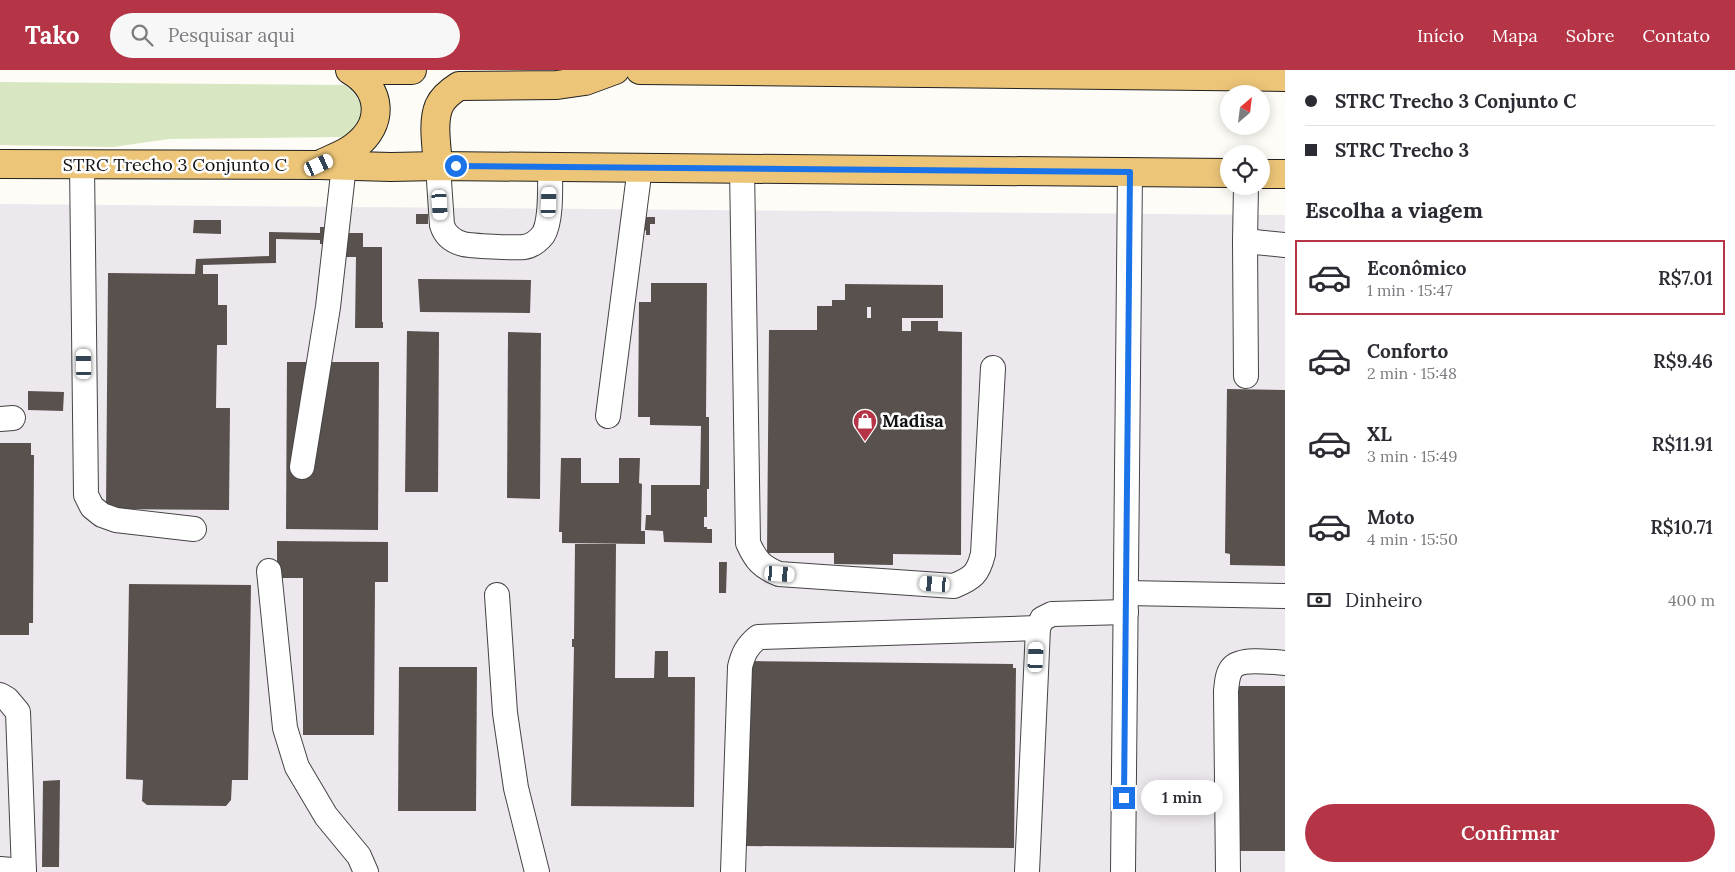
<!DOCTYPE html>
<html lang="pt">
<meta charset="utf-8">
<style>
:root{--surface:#fff;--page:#f7f7f7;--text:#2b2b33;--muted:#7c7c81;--line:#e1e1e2;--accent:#b53446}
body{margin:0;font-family:Lora,serif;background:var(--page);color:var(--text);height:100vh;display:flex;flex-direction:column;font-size:19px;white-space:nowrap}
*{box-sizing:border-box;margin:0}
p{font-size:16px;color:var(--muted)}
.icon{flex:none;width:28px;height:28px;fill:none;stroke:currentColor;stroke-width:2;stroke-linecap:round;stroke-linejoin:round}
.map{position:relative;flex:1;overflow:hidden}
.sheet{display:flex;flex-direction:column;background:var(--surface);width:450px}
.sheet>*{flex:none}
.guide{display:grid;align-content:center;height:110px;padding:0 20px;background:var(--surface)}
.needle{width:32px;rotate:28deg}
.buttons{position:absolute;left:1220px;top:15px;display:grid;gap:10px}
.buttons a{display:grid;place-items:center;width:50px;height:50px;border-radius:50%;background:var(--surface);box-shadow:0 2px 12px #0003;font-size:25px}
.end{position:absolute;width:22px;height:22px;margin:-11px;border:6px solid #1a73e8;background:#fff;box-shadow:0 0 0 2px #fff}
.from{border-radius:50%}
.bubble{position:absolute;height:35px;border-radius:18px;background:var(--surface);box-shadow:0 2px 12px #0003;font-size:16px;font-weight:600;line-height:35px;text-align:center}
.car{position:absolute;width:15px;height:30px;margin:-15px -8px;border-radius:6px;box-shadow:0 0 4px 1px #0007;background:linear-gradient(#fff 24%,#345 0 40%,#fff 0 76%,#345 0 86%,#fff 0)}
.guide b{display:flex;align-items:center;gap:18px;height:48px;font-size:19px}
.guide b+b{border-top:1px solid var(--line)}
.guide i{width:12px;height:12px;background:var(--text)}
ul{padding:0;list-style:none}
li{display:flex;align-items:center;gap:15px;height:75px;margin:0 10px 8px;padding:0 10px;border:2px solid transparent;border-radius:0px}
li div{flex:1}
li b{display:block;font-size:19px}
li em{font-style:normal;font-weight:600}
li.selected{border-color:var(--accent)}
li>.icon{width:45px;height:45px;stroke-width:1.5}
h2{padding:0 20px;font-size:22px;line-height:60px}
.pay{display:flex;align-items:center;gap:12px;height:55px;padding:0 20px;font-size:19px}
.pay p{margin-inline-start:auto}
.cta{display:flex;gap:10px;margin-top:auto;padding:10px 20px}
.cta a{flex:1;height:58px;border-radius:30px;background:var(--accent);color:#fff;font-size:20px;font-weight:600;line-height:58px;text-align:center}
header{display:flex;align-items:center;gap:30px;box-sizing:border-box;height:70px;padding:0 25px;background:var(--accent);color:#fff}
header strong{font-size:24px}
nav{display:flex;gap:28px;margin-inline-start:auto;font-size:18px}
.search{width:350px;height:45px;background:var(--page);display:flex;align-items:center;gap:12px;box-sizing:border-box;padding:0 18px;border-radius:28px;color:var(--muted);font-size:19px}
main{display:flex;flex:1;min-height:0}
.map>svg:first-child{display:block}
.industrial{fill:#ede7ee}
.green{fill:#d8e7c1}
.building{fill:#59514e;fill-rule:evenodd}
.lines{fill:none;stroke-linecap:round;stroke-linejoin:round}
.minor-casing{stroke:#444;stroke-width:26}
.major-casing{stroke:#222;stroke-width:30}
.minor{stroke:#fff;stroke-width:24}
.major{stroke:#ecc578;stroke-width:28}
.route{stroke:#1a73e8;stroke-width:6}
.labels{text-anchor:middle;stroke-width:5;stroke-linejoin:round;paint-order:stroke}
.street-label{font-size:18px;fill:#111;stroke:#fff}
.poi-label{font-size:18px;font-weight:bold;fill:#111;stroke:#fff;text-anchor:start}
</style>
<header>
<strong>Tako</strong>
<div class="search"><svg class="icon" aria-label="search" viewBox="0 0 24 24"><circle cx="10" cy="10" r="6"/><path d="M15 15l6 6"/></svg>Pesquisar aqui</div>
<nav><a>Início</a><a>Mapa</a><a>Sobre</a><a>Contato</a></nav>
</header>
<main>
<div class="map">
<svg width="1285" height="802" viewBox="0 0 1285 802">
<rect width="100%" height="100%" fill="#fefcf6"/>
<!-- industrial -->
<path class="industrial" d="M0,134L1285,145V802H0Z"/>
<!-- green -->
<path class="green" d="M0,12L345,15C357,23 369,41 357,56C354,60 349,63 346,67L169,69L113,77L0,75Z"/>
<!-- building -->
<g class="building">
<rect x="416" y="144" width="12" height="10"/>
<path d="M644,147H655V154H650V165H646V160L644,161Z"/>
<path d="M194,150H221V164L193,163Z"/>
<path d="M320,157H345L344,163H363V177H382V252H383V258H355L356,187H345L344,175L320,174V170L276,169V193L203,195V204H218V235H227V275H217L216,338H230L229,440L106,439L108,203L195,204L196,189L269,186V162L320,163Z"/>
<path d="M418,209L531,210L530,243L420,242Z"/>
<path d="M651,213H707L706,347H709V419H707V447H704V457H707V459H712V473L664,472L663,461L645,460L646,445H651V415H700L701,356L650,355V347H638L639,232H651Z"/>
<path d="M845,214L943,215V248H902V261H911V251H938V261L962,262L961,485L893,484V495L834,494V483H767L769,260H817V236H832V230H845ZM867,237H871V248H867Z"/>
<path d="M407,261L439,262L438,422H405Z"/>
<path d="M508,262L541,263L540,429L507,428Z"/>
<path d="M287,292H379L378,460L286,459Z"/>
<path d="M1227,319L1285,320V496L1230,495V484L1225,483Z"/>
<path d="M28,321L64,322L63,341L28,340Z"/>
<path d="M0,373H31V385H34L33,553H29V565H0Z"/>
<path d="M561,388H581V413H619V388H640L639,413L642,414L641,461H645V474L562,473V462H559Z"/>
<path d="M277,471L388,472V512H375L374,665H303V508H277Z"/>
<path d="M575,474H616L615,608H654L655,581H668V607H695L694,737L571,736L574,577H572V569H574Z"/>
<path d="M719,492H727L726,523H719Z"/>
<path d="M129,514L251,515L248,710H232L231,730L226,736L147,735L142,731L143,710L126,709Z"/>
<path d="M751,591L1013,594V598H1016L1014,778L746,776L747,596Z"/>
<path d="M399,597H477L476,741H398Z"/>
<path d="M1231,616H1285V781H1230Z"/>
<path d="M60,710L59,797H42L43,711Z"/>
</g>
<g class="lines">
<!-- minor casing -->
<g class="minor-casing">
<g id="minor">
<path d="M82,95L86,425L92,437L102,445L116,450L194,459"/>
<path d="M438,96L442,155C445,165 452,171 463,174C470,176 516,178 524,177C532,176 538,171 543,165C552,151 550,114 550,97"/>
<path d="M742,98L748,473C756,491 762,497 779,504L954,516C973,508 978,504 983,484L993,298"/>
<path d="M1245,171L1285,175"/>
<path d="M1246,306L1245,171L1246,116"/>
<path d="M608,346L640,97"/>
<path d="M0,349L13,348"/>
<path d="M302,397L328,237L344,95"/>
<path d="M269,501L285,658L297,697L326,746L359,786L366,802"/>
<path d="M1126,523L1285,526"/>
<path d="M497,525L505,643L516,718L537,802"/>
<path d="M0,625L7,629L18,642L24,802"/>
<path d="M0,799L24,801"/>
<path d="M733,802L740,597C743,584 747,576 758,567L1038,558"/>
<path d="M1027,802L1038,558L1042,549L1052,544L1126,542"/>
<path d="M1123,802L1130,102"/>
<path d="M1228,802L1226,621C1227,613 1227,603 1233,597C1242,588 1272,592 1285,593"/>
</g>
</g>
<!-- major casing -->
<g class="major-casing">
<g id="major">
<path d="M381,0H412"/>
<path d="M640,0L1285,7"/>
<path d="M323,93C333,88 345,84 354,77C385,54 382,19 350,0"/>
<path d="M0,94L319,95L391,97L438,96L1229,103"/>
<path d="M438,96C437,77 432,53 439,36C443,27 451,21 459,16L557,15L585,11L615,0"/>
<path d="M1261,104H1285"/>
</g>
</g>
<!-- minor -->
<use href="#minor" class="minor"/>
<!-- major -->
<use href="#major" class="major"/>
</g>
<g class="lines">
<!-- route -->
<path class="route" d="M456,96L1130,102L1124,728"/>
</g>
<!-- icons -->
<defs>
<g id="shop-pin" transform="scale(1.25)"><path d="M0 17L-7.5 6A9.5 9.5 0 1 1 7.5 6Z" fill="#b53446" stroke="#fff"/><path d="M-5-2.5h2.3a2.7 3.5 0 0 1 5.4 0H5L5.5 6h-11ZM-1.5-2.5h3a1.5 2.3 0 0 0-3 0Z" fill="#fff"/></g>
</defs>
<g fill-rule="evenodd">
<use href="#shop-pin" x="865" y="351"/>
</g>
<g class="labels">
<!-- street labels -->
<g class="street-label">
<text x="175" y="101">STRC Trecho 3 Conjunto C</text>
</g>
<!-- poi labels -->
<g class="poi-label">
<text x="882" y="357">Madisa</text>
</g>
</g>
</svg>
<div class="buttons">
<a><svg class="needle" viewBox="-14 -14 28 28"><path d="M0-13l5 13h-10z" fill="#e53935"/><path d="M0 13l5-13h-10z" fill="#7c7c81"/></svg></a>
<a><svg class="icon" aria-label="locate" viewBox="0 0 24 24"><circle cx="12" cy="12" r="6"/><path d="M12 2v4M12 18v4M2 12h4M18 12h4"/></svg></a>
</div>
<i class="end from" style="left:456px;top:96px"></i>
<i class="end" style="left:1124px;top:728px"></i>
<div class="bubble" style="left:1141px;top:710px;width:82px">1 min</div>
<i class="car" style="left:319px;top:95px;rotate:65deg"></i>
<i class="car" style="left:549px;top:132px;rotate:2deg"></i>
<i class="car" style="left:440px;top:135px;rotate:176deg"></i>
<i class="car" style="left:84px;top:294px;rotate:359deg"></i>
<i class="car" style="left:780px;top:504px;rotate:94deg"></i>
<i class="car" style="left:935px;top:514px;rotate:274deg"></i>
<i class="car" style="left:1036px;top:587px;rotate:3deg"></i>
</div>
<section class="sheet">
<div class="guide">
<b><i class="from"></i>STRC Trecho 3 Conjunto C</b>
<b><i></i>STRC Trecho 3</b>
</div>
<h2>Escolha a viagem</h2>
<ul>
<li class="selected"><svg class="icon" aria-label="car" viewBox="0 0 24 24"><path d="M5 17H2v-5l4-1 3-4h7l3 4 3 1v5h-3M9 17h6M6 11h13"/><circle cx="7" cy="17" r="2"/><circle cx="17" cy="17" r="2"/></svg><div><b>Econômico</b><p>1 min · 15:47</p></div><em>R$7.01</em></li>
<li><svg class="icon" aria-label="car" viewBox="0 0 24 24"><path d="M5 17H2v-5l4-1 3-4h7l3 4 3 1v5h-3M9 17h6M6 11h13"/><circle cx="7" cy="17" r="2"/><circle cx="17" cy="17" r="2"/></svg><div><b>Conforto</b><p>2 min · 15:48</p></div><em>R$9.46</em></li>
<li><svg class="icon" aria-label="car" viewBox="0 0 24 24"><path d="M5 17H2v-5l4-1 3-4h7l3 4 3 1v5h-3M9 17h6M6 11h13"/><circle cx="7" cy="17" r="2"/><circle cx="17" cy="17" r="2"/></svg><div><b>XL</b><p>3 min · 15:49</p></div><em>R$11.91</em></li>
<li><svg class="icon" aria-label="car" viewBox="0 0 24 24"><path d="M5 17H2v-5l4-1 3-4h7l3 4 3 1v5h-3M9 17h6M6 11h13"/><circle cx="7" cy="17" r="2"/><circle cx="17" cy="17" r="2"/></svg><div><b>Moto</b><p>4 min · 15:50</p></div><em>R$10.71</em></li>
</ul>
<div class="pay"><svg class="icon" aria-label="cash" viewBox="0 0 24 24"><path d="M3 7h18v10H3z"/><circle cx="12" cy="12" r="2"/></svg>Dinheiro<p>400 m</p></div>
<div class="cta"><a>Confirmar</a></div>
</section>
</main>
